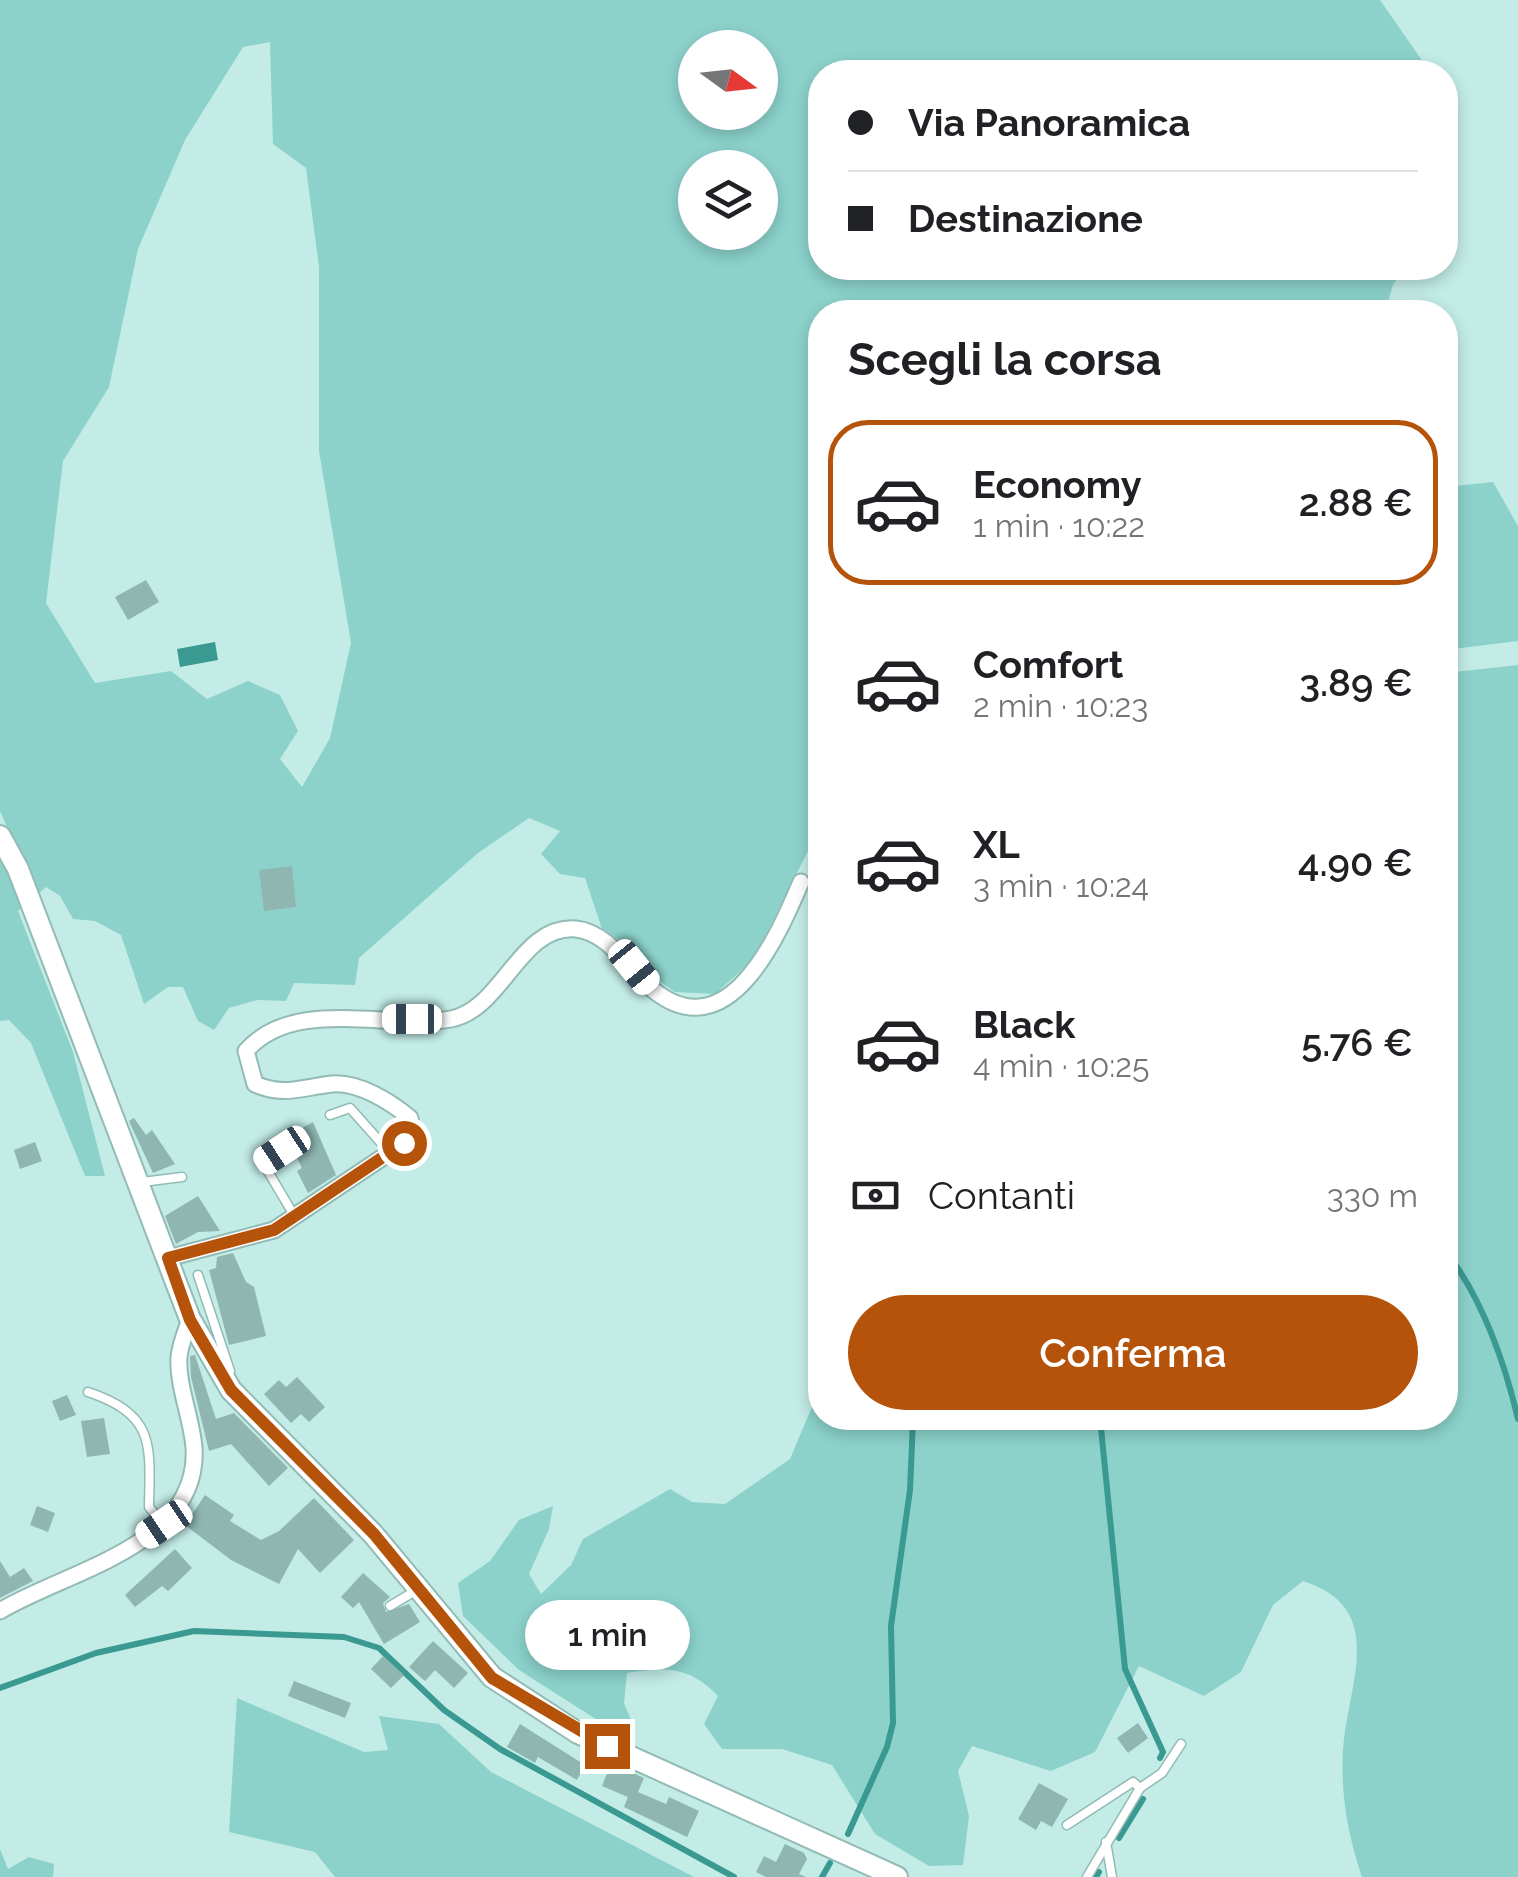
<!DOCTYPE html>
<html lang="it">
<meta charset="utf-8">
<style>
:root{--surface:#fff;--page:#f6f6f6;--text:#202124;--muted:#757577;--line:#e0e0e0;--accent:#b45309}
body{margin:0;font-family:Raleway,sans-serif;background:var(--page);color:var(--text);height:100vh;display:flex;flex-direction:column;font-size:38px;white-space:nowrap}
*{box-sizing:border-box;margin:0}
p{font-size:32px;color:var(--muted)}
.icon{flex:none;width:55px;height:55px;fill:none;stroke:currentColor;stroke-width:2;stroke-linecap:round;stroke-linejoin:round}
.map{position:relative;flex:1;overflow:hidden}
.side{position:absolute;left:808px;top:300px;width:650px;height:1130px;display:flex;flex-direction:column;background:var(--surface);border-radius:40px;box-shadow:0 5px 15px #0003}
.side>*{flex:none}
.banner{position:absolute;left:808px;top:60px;width:650px;height:220px;border-radius:40px;box-shadow:0 5px 15px #0003;display:grid;align-content:center;height:220px;padding:0 40px;background:var(--surface)}
.needle{width:65px;rotate:105deg}
.fabs{position:absolute;left:678px;top:30px;display:grid;gap:20px}
.fabs a{display:grid;place-items:center;width:100px;height:100px;border-radius:50%;background:var(--surface);box-shadow:0 5px 15px #0003;font-size:50px}
.end{position:absolute;width:45px;height:45px;margin:-22px;border:12px solid #b45309;background:#fff;box-shadow:0 0 0 5px #fff}
.from{border-radius:50%}
.bubble{position:absolute;height:70px;border-radius:35px;background:var(--surface);box-shadow:0 5px 15px #0003;font-size:32px;font-weight:600;line-height:70px;text-align:center}
.car{position:absolute;width:30px;height:60px;margin:-30px -15px;border-radius:12px;box-shadow:0 0 8px 2px #0007;background:linear-gradient(#fff 24%,#345 0 40%,#fff 0 76%,#345 0 86%,#fff 0)}
.banner b{display:flex;align-items:center;gap:35px;height:95px;font-size:38px}
.banner b+b{border-top:2px solid var(--line)}
.banner i{width:25px;height:25px;background:var(--text)}
ul{padding:0;list-style:none}
li{display:flex;align-items:center;gap:30px;height:165px;margin:0 20px 15px;padding:0 20px;border:5px solid transparent;border-radius:40px}
li div{flex:1}
li b{display:block;font-size:38px}
li em{font-style:normal;font-weight:600}
li.active{border-color:var(--accent)}
li>.icon{width:90px;height:90px;stroke-width:1.5}
h2{padding:0 40px;font-size:45px;line-height:120px}
.pay{display:flex;align-items:center;gap:25px;height:110px;padding:0 40px;font-size:38px}
.pay p{margin-inline-start:auto}
.action{display:flex;gap:20px;margin-top:auto;padding:20px 40px}
.action a{flex:1;height:115px;border-radius:60px;background:var(--accent);color:#fff;font-size:40px;font-weight:600;line-height:115px;text-align:center}
.map>svg:first-child{display:block}
.green{fill:#8cd2cb;fill-rule:evenodd}
.water{fill:#3a9991}
.lines{fill:none;stroke-linecap:round;stroke-linejoin:round}
.stream{stroke:#3a9991;stroke-width:6}
.building{fill:#8fb6b1}
.service-casing{stroke:#93bbb6;stroke-width:11}
.minor-casing{stroke:#93bbb6;stroke-width:19}
.secondary-casing{stroke:#93bbb6;stroke-width:24}
.service{stroke:#fff;stroke-width:8}
.minor{stroke:#fff;stroke-width:15}
.secondary{stroke:#fff;stroke-width:20}
.route{stroke:#b45309;stroke-width:12}
</style>
<div class="map">
<svg width="1518" height="1877" viewBox="0 0 1518 1877">
<rect width="100%" height="100%" fill="#c3ece7"/>
<!-- green -->
<g class="green">
<path d="M0,0H1380L1430,72H820V268H1405L1393,285L1385,312H820V839L811,845L753,960L715,994L675,992L653,977L627,945L602,929L585,878L560,874L541,854L560,831L529,818L478,853L359,958L355,985L294,983L286,1001L257,1000L229,1008L214,1030L198,1021L183,987H168L144,1004L121,935L95,921L73,919L60,896L46,887L37,895L0,811ZM270,42L273,144L306,168L319,267V451L351,643L330,738L302,787L280,759L298,731L280,695L248,681L207,699L171,671L95,683L46,603L63,461L109,387L138,249L185,140L243,47ZM695,48H760V112H695ZM695,168H760V232H695Z"/>
<path d="M1493,482L1518,526V641L1445,650V487Z"/>
<path d="M1518,665V1877H1362C1347,1833 1339,1787 1344,1739C1351,1678 1385,1607 1303,1581L1273,1605L1241,1672L1204,1696L1139,1666L1095,1752L1051,1771L972,1746L958,1771L969,1816L963,1865L929,1866L875,1834L832,1765L782,1749H722L704,1724L718,1696C691,1667 666,1666 627,1673L624,1703L634,1727L605,1725L519,1670L463,1616L458,1583L490,1561L519,1520L553,1506L549,1529L529,1574L541,1594L571,1565L583,1539L670,1489L692,1502L725,1504L790,1459L820,1388V1418H1445V673Z"/>
<path d="M0,850L24,905L18,911L73,1052L105,1176H85L31,1043L9,1020L0,1021Z"/>
<path d="M237,1698L364,1752L388,1750L379,1716L439,1724L491,1772L694,1877H335L315,1852L229,1832Z"/>
<path d="M0,1849L8,1869L29,1857L54,1864L53,1877H0Z"/>
</g>
<!-- water -->
<path class="water" d="M215,642L218,660L180,667L177,649Z"/>
<g class="lines">
<!-- stream -->
<g class="stream">
<path d="M1445,1250C1482,1298 1504,1360 1518,1419"/>
<path d="M1100,1418L1125,1669L1163,1752L1160,1758"/>
<path d="M0,1688L96,1653L194,1631L344,1637L379,1648L444,1710L500,1749L734,1877"/>
<path d="M848,1834L887,1747L893,1723L891,1626L910,1490L913,1420"/>
<path d="M1119,1838L1143,1799"/>
<path d="M822,1877L830,1863"/>
<path d="M1096,1877L1099,1872"/>
</g>
</g>
<!-- building -->
<g class="building">
<path d="M146,580L159,602L128,620L115,597Z"/>
<path d="M292,866L296,907L264,911L259,870Z"/>
<path d="M134,1118L146,1135L152,1130L175,1164L153,1173L129,1121Z"/>
<path d="M313,1122L336,1175L308,1193L297,1171L302,1168L286,1137Z"/>
<path d="M35,1142L42,1161L20,1169L14,1150Z"/>
<path d="M198,1196L220,1231L198,1232L176,1244L165,1216Z"/>
<path d="M233,1253L246,1282L254,1287L266,1336L229,1345L209,1270L216,1268L217,1257Z"/>
<path d="M195,1355L216,1419L234,1413L288,1468L269,1486L231,1444L209,1451L191,1377L190,1356Z"/>
<path d="M297,1377L325,1407L309,1422L301,1414L291,1423L264,1394L279,1380L286,1387Z"/>
<path d="M67,1395L76,1415L60,1421L52,1401Z"/>
<path d="M104,1418L110,1454L87,1457L81,1421Z"/>
<path d="M205,1495L234,1515L230,1521L261,1540L279,1531L314,1498L354,1540L320,1573L298,1549L279,1584L231,1560L185,1525Z"/>
<path d="M37,1506L55,1513L48,1532L30,1525Z"/>
<path d="M175,1549L192,1568L168,1591L162,1586L135,1607L125,1595Z"/>
<path d="M0,1561L10,1577L24,1568L33,1581L0,1598Z"/>
<path d="M363,1573L390,1597L383,1603L386,1612L409,1604L420,1622L384,1644L359,1602L353,1608L341,1597Z"/>
<path d="M433,1641L468,1673L454,1688L435,1670L425,1681L409,1667Z"/>
<path d="M383,1656L404,1675L391,1688L371,1669Z"/>
<path d="M294,1681L351,1703L345,1718L288,1696Z"/>
<path d="M1138,1723L1148,1738L1128,1753L1117,1738Z"/>
<path d="M520,1724L585,1765L577,1780L538,1757L535,1763L507,1747Z"/>
<path d="M611,1763L644,1778L638,1792L666,1804L669,1797L699,1811L687,1837L624,1807L628,1797L602,1786Z"/>
<path d="M1039,1783L1068,1799L1052,1827L1041,1821L1036,1830L1018,1819Z"/>
<path d="M785,1844L804,1853L807,1859L799,1874L806,1877H766L756,1872L764,1856L776,1862Z"/>
</g>
<g class="lines">
<!-- service casing -->
<g class="service-casing">
<g id="service">
<path d="M330,1115L350,1108L390,1153"/>
<path d="M283,1151L263,1163L295,1217"/>
<path d="M142,1182L182,1177"/>
<path d="M198,1275L230,1371"/>
<path d="M88,1392C156,1415 150,1445 149,1507L163,1524"/>
<path d="M390,1606L417,1590"/>
<path d="M1140,1788L1162,1773L1181,1744"/>
<path d="M1067,1825L1133,1782L1140,1788L1087,1877"/>
<path d="M1106,1842L1112,1877"/>
</g>
</g>
<!-- minor casing -->
<g class="minor-casing">
<g id="minor">
<path d="M168,1258L274,1230L404,1143L412,1133L410,1118C391,1102 359,1082 332,1084C303,1087 284,1097 255,1084L246,1051C294,996 389,1030 451,1019C503,1009 520,924 576,929C608,932 630,970 652,989C728,1052 778,936 801,882"/>
<path d="M0,1611C66,1571 200,1546 194,1448C192,1419 177,1385 179,1357C180,1345 186,1331 190,1319"/>
</g>
</g>
<!-- secondary casing -->
<g class="secondary-casing">
<path id="secondary" d="M0,836L18,869L190,1319L231,1390L373,1534L492,1677L578,1733L897,1877"/>
</g>
<!-- service -->
<use href="#service" class="service"/>
<!-- minor -->
<use href="#minor" class="minor"/>
<!-- secondary -->
<use href="#secondary" class="secondary"/>
</g>
<g class="lines">
<!-- route -->
<path class="route" d="M404,1143L274,1230L168,1258L190,1320L231,1390L374,1534L492,1678L607,1746"/>
</g>
</svg>
<div class="fabs">
<a><svg class="needle" viewBox="-14 -14 28 28"><path d="M0-13l5 13h-10z" fill="#e53935"/><path d="M0 13l5-13h-10z" fill="#757577"/></svg></a>
<a><svg class="icon" aria-label="layers" viewBox="0 0 24 24"><path d="M12 4l9 5-9 5-9-5zM3 14l9 5 9-5"/></svg></a>
</div>
<i class="end from" style="left:404px;top:1143px"></i>
<i class="end" style="left:607px;top:1746px"></i>
<div class="bubble" style="left:525px;top:1600px;width:165px">1 min</div>
<i class="car" style="left:634px;top:967px;rotate:141deg"></i>
<i class="car" style="left:412px;top:1019px;rotate:270deg"></i>
<i class="car" style="left:282px;top:1150px;rotate:237deg"></i>
<i class="car" style="left:164px;top:1524px;rotate:236deg"></i>
<div class="banner">
<b><i class="from"></i>Via Panoramica</b>
<b><i></i>Destinazione</b>
</div>
<section class="side">
<h2>Scegli la corsa</h2>
<ul>
<li class="active"><svg class="icon" aria-label="car" viewBox="0 0 24 24"><path d="M5 17H2v-5l4-1 3-4h7l3 4 3 1v5h-3M9 17h6M6 11h13"/><circle cx="7" cy="17" r="2"/><circle cx="17" cy="17" r="2"/></svg><div><b>Economy</b><p>1 min · 10:22</p></div><em>2.88 €</em></li>
<li><svg class="icon" aria-label="car" viewBox="0 0 24 24"><path d="M5 17H2v-5l4-1 3-4h7l3 4 3 1v5h-3M9 17h6M6 11h13"/><circle cx="7" cy="17" r="2"/><circle cx="17" cy="17" r="2"/></svg><div><b>Comfort</b><p>2 min · 10:23</p></div><em>3.89 €</em></li>
<li><svg class="icon" aria-label="car" viewBox="0 0 24 24"><path d="M5 17H2v-5l4-1 3-4h7l3 4 3 1v5h-3M9 17h6M6 11h13"/><circle cx="7" cy="17" r="2"/><circle cx="17" cy="17" r="2"/></svg><div><b>XL</b><p>3 min · 10:24</p></div><em>4.90 €</em></li>
<li><svg class="icon" aria-label="car" viewBox="0 0 24 24"><path d="M5 17H2v-5l4-1 3-4h7l3 4 3 1v5h-3M9 17h6M6 11h13"/><circle cx="7" cy="17" r="2"/><circle cx="17" cy="17" r="2"/></svg><div><b>Black</b><p>4 min · 10:25</p></div><em>5.76 €</em></li>
</ul>
<div class="pay"><svg class="icon" aria-label="cash" viewBox="0 0 24 24"><path d="M3 7h18v10H3z"/><circle cx="12" cy="12" r="2"/></svg>Contanti<p>330 m</p></div>
<div class="action"><a>Conferma</a></div>
</section>
</div>
